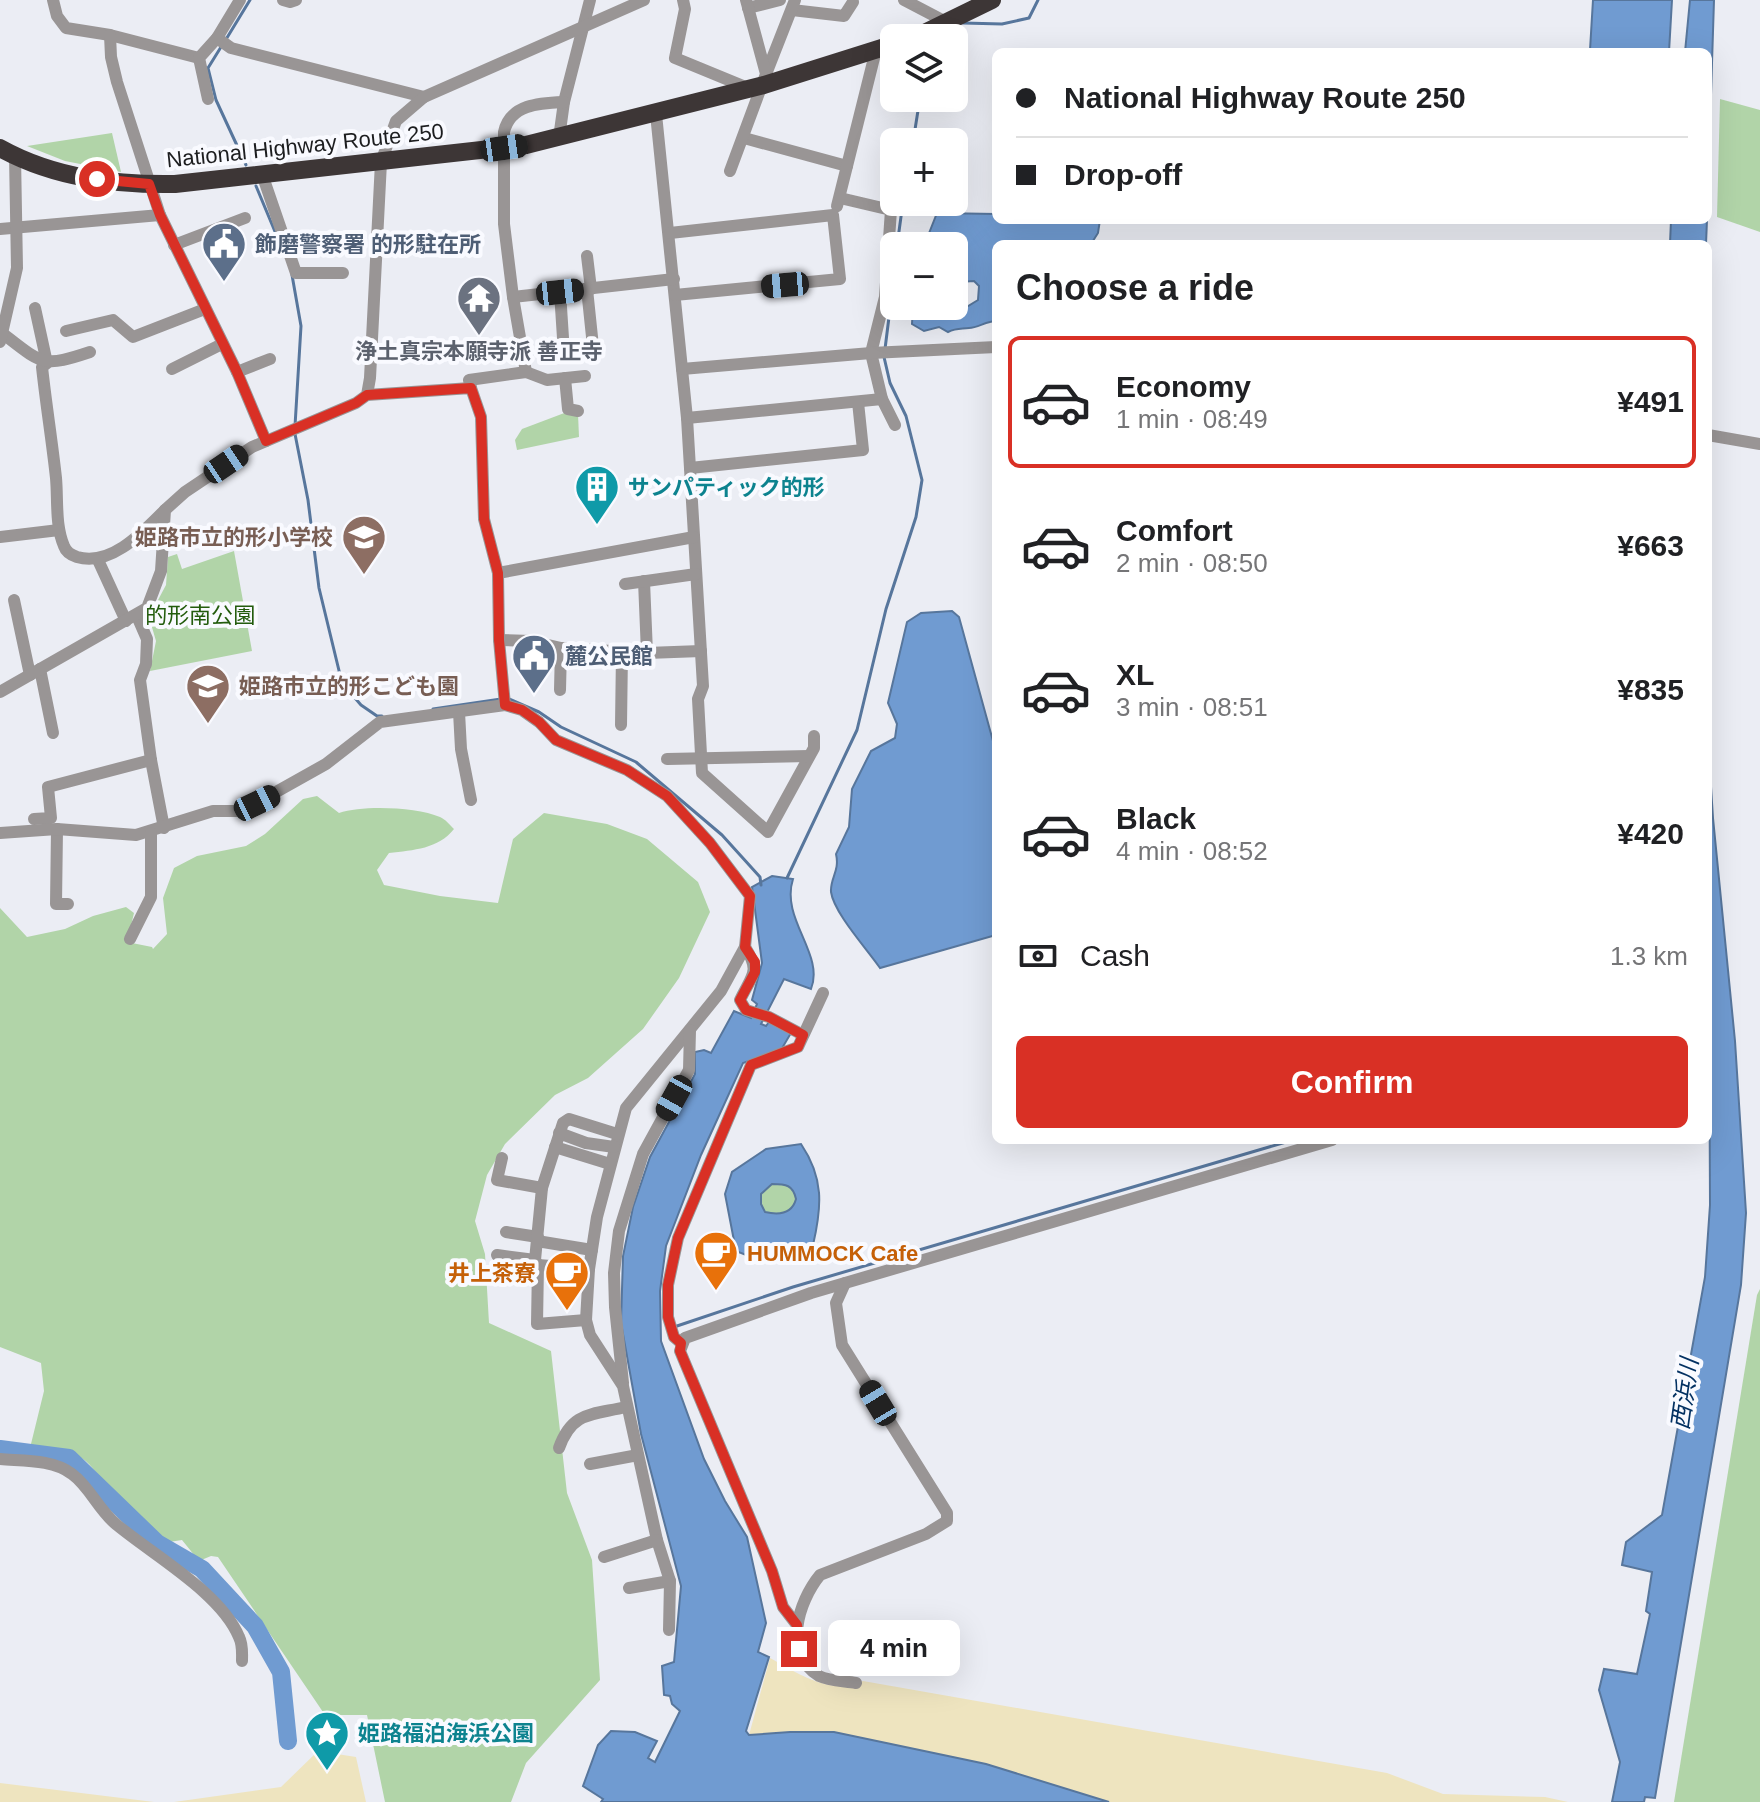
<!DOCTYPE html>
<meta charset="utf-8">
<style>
:root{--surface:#fff;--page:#f2f2f2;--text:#202124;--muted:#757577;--line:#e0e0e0;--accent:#d93025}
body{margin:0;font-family:Arial,"Noto Sans JP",sans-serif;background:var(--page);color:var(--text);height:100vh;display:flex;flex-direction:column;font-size:30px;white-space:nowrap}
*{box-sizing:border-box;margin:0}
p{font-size:26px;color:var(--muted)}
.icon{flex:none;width:44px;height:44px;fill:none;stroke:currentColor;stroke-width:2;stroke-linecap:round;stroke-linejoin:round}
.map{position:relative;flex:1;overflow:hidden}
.details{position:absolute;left:992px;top:240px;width:720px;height:904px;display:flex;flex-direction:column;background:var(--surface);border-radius:12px;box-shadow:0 8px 32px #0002}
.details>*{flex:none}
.hud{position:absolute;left:992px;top:48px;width:720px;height:176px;border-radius:12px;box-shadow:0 8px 32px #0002;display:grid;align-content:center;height:176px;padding:0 24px;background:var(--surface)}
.fabs{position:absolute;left:880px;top:24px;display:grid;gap:16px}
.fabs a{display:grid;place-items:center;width:88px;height:88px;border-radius:12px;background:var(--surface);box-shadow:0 8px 32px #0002;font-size:40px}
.end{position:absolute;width:36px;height:36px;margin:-18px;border:10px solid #d93025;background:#fff;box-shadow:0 0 0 4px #fff}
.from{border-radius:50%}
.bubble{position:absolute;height:56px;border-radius:12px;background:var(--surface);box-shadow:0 8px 32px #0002;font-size:26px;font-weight:700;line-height:56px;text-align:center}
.car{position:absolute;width:24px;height:48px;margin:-24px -12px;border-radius:10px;box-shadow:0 0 6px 2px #0007;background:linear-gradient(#222 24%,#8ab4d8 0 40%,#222 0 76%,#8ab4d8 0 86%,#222 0)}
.hud b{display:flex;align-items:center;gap:28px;height:76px;font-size:30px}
.hud b+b{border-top:2px solid var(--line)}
.hud i{width:20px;height:20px;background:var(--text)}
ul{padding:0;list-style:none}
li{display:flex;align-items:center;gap:24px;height:132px;margin:0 16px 12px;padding:0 8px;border:4px solid transparent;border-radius:12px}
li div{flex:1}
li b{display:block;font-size:30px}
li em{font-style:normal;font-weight:700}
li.on{border-color:var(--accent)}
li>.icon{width:72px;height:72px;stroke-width:1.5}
h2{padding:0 24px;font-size:36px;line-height:96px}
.pay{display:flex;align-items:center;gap:20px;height:88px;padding:0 24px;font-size:30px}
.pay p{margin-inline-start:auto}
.primary-button{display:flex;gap:16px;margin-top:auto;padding:16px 24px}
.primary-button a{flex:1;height:92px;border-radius:12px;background:var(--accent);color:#fff;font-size:32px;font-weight:700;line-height:92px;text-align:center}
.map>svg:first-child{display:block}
.green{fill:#b1d4a8}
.sand{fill:#eee4bf}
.water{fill:#709bd1;stroke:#57769c;stroke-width:2;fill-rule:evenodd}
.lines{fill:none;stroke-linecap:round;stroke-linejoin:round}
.stream{stroke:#57769c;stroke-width:3}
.river{stroke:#709bd1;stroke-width:18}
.minor{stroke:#999595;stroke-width:12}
.highway{stroke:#3d3636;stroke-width:18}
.route{stroke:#d93025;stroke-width:10}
.labels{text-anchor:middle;stroke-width:8;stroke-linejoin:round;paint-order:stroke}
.street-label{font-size:22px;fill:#1d1e20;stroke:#f9faff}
.service-label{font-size:22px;font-weight:bold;fill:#4e5e75;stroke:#f9faff;text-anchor:start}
.worship-label{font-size:22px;font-weight:bold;fill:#5b616d;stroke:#f9faff}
.culture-label{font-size:22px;font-weight:bold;fill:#0d838f;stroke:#f9faff;text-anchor:start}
.education-label{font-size:22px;font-weight:bold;fill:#785e54;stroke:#f9faff;text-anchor:end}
.park-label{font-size:22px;fill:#235c0d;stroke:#f9faff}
.food-label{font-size:22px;font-weight:bold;fill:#c56008;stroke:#f9faff;text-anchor:start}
.water-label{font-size:24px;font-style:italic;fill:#033162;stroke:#f9faff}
</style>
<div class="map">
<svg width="1760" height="1802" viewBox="0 0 1760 1802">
<rect width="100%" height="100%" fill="#ebedf4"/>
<!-- green -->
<g class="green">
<path d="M1720,99L1760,110V232L1717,217Z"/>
<path d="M112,133L121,172L65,161L27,146Z"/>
<path d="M567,412L578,414L579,437L517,450L515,440L522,429Z"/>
<path d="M234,551L252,651L150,671L156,641L149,617L166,585L168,557L177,554L182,569Z"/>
<path d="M317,796L339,813C363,805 416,807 440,817C445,819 450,825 454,829C438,849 414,850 389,853L377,870L384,885L440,896L498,903L513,839L544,813L607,824L647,839L698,882L710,912L679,978L643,1029L588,1078L555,1095L505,1144L487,1175L475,1221L485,1254L489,1323L551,1351L567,1493L592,1560L600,1680L526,1763L511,1802H385L367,1715H325L218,1557L211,1556L199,1561L182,1540L169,1542L154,1536L121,1501H117L105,1488L106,1482C97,1476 92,1465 83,1459C69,1449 47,1450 30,1448L44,1391L41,1363L0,1347V908L27,937L65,929L93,916L126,907L134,913L127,942L152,947L153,949L167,934L163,898L174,868L197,856L246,846L265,834L303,799Z"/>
<path d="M772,1184C785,1184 793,1185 796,1199C792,1214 779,1215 765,1213L761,1204L760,1194Z"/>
<path d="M1760,1289V1802H1674L1757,1295Z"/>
</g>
<!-- sand -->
<g class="sand">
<path d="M770,1658C799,1674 831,1696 863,1681L1387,1773L1443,1794L1545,1797L1568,1802H1109L986,1764L834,1732H790L749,1735Z"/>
<path d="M318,1751L356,1757L366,1802H174L281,1787Z"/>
<path d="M0,1783L154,1802H0Z"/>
</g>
<!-- water -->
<g class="water">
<path d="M1593,0H1672L1669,52H1598L1590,50Z"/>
<path d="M1690,0H1714L1708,189V52H1685Z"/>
<path d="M937,213L996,214V220H1100L1098,233L1091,244H996V321C986,321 978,328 969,328C960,329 956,328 948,332L939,327L924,331L912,324L913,306H941L951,319H956L965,308L978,300L979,286L974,281L959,282L954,286V246H924Z"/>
<path d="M1671,220H1707L1706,244H1670Z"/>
<path d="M952,611L959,617L996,752V935L880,968C867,949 834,913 831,892C830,878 840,871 836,854L849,827L852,789L871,751L895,738L897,724L888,703L907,622L921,613Z"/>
<path d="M1708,740L1713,818L1735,1041L1746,1213L1741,1285L1655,1798L1645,1797L1644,1802H1612L1620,1762L1599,1690L1604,1669L1637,1674L1650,1614L1646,1611L1652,1572L1622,1565L1626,1542L1662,1515L1705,1277L1710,1205Z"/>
<path d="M772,876L793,879C780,919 825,954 811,989L784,979L761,1024L766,1026L769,1022L791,1033L781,1050L743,1063L701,1155L666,1246L660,1291L661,1341L704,1459L725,1501L747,1537L766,1623L758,1652L769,1657L746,1731L749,1735L790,1732H834L986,1764L1109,1802H601L603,1799L583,1786L598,1745L611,1731L635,1732L657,1741L648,1758L655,1762L680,1711L672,1704L670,1696L664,1695L662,1666L674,1662L681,1586L641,1434L621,1323L623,1256L633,1207L650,1157L695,1074V1052L704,1050L711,1053L734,1011L751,1018L757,1004L752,1000L762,963L752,887Z"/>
<path d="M801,1144C824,1178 822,1206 813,1245L746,1255L736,1251L725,1194L732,1172L766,1149ZM772,1184C786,1184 793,1185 796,1199C792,1214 778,1215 765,1212L761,1204V1194Z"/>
</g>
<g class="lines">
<!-- stream -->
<g class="stream">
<path d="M963,23L1002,24L1029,18L1038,0"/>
<path d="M225,41L250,0"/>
<path d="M221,47L208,68L216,100L246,165"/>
<path d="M913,142L920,98"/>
<path d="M256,186L276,234"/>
<path d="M897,246L903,202"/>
<path d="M292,275L301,326L295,426"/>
<path d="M885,349L894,277"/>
<path d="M295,434L308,500L319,588L342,683L361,705L377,716H382"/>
<path d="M509,699L539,712L561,727L636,762L722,835L760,877L761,885"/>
<path d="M433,709L501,699"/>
<path d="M787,878L857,730L886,609L916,517L922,480L906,416L890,383L884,357"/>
<path d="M677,1326L793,1287L1293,1140"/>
</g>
<!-- river -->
<path class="river" d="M0,1449L69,1458L157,1543L202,1569L255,1626L281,1672L288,1741"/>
<!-- minor -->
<g class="minor">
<path d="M53,0L57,16L66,28L110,35L199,58"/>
<path d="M283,0L290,2L296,0"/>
<path d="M683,0L685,9L675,58L748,88"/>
<path d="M904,0L948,23"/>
<path d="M748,8L780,0"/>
<path d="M792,10L844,16L853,2"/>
<path d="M110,35L111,57L117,82L160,215L237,372L266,441"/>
<path d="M217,38L231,48L424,97"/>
<path d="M766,74L795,0"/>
<path d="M208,99L199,58L217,38L240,0"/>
<path d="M656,114L687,418L703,686L698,699L702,773L768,832L814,748V736"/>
<path d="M559,138L564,102L590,0"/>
<path d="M744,138L847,166"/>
<path d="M730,171L766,74L746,0"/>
<path d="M262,174L296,273H343"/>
<path d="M840,198L891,210L885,297L871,353L882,399L895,425"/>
<path d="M837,206L876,50"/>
<path d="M0,229L160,215"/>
<path d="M670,233L833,215L840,279L675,295"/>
<path d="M174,245L245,218"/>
<path d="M587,256L591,289"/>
<path d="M587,289L594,356"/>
<path d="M560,292L563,338"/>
<path d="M513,297L674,279"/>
<path d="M35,308L47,363L42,367C46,404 52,441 56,478C58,500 55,525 64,546C66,552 71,555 77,557C111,567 143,532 165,510"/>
<path d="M66,331L113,320L133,337L205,309"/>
<path d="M2,333C42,364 42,368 90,352"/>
<path d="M0,342L17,268L15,156"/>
<path d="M172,369L222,344"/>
<path d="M682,369L871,353L996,347"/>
<path d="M237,372L270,359"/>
<path d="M526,372L547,380L585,376"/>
<path d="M565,378L568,409L578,411"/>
<path d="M471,388L469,380L526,372L513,297L504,224V132C510,104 540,103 564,102"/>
<path d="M367,395L471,388L481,417L484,519L498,573L499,640L505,705"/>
<path d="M687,418L882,399"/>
<path d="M1708,435L1760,444"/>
<path d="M690,468L863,450L858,402"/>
<path d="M0,537L59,530"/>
<path d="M98,560L126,621"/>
<path d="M498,573L694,537"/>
<path d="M644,581L647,653L701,651"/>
<path d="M625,584L696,574"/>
<path d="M14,600L30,675"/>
<path d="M137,616L147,639L146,664L140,680L151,760L164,828"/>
<path d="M499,640L531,641L561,648L647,653"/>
<path d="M40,669L53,733"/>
<path d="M560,690L561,648"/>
<path d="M0,692L147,608L161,571L165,510L185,492L252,447L356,403L367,395L370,378L381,162L396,121L424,97L644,0"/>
<path d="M459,712L461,749L471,800"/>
<path d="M621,725L622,652"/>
<path d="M667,759L809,756"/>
<path d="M34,819L51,818L48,787L151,760"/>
<path d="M57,829L56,904H68"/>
<path d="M0,833L57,829L136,835L213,811H242L326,764L380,722L505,705L522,710L539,722L556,740L627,770L667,796L710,843L750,896L745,947L721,991L626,1108L597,1217L589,1269L586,1320L590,1335L623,1386L657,1540L670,1581L669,1630"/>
<path d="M130,939L151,897V833"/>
<path d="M745,947C761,972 752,975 740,1000L746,1010L769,1017L803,1035"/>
<path d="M559,1133L586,1143L614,1147"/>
<path d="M555,1147L610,1164"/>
<path d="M502,1158L497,1180L542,1188"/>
<path d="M506,1232L538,1237"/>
<path d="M537,1241L592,1250"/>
<path d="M497,1255L535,1260"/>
<path d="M538,1265L589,1269"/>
<path d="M845,1283L836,1303L842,1345L947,1513V1521L926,1534L820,1575C798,1602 782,1653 819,1676C829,1681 845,1681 856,1683"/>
<path d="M586,1320L537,1324L538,1265L535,1260L542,1188L563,1123L569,1119L617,1134"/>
<path d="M681,1343L674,1337L668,1317V1285L678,1238L751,1065L798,1047L823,993"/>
<path d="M623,1383L615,1307L614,1273L619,1231L643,1154L689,1070L690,1030"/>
<path d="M559,1448C572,1411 592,1415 626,1407"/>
<path d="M0,1459C22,1461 53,1459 72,1474C90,1487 99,1511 117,1525C153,1555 221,1593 239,1637C243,1645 242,1653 242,1661"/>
<path d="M590,1464L638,1455"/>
<path d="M604,1557L657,1540"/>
<path d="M629,1588L670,1581"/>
<path d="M797,1625L783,1607L772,1571L680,1351L685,1338L811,1293L1332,1140"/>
</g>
<!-- highway -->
<g class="highway">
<path d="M914,38L992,0"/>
<path d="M0,148C54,178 115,185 175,184L526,145L764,85L894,44"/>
</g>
</g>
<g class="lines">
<!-- route -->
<path class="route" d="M97,179L149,184L160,215L237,372L266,441L356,403L367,395L471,388L481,417L484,519L498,573L499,640L505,705L522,710L539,722L556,740L627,770L667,796L710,843L750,896L745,947L755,962V972L740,1000L746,1010L769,1017L803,1035L798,1047L751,1065L678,1238L668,1285V1317L674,1337L681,1343L680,1351L772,1571L783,1607L797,1625L799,1649"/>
</g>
<!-- icons -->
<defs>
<g id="civic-pin" transform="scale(2.3)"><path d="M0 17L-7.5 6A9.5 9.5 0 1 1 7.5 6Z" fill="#5c6f8a" stroke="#f9faff"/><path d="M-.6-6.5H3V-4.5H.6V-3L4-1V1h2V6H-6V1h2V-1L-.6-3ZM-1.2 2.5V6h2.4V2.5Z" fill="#fff"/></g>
<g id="temple-pin" transform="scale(2.3)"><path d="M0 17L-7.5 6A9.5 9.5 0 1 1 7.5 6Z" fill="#6b7280" stroke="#f9faff"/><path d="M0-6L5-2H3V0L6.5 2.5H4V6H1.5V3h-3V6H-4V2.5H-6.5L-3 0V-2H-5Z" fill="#fff"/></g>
<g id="building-pin" transform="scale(2.3)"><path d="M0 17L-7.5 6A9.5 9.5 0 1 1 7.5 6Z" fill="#0f9aa8" stroke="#f9faff"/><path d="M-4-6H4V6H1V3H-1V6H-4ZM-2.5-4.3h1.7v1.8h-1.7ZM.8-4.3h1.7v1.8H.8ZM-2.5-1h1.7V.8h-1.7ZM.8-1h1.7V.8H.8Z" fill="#fff"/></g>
<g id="school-pin" transform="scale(2.3)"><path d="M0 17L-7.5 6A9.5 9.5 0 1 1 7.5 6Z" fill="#8d6e63" stroke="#f9faff"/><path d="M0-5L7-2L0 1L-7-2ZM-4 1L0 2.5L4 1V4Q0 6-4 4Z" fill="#fff"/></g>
<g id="cafe-pin" transform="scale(2.3)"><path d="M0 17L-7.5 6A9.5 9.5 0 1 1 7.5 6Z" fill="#e8710a" stroke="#f9faff"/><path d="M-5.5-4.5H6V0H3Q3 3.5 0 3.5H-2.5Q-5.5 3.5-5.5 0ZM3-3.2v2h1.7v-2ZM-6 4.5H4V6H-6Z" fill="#fff"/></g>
<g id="sight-pin" transform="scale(2.3)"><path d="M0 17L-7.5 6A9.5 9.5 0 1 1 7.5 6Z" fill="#0f9aa8" stroke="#f9faff"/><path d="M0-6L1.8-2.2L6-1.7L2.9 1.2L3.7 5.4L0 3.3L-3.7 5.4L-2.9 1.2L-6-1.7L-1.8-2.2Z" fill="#fff"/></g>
</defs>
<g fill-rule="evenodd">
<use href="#civic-pin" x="224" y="244"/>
<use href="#temple-pin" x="479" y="298"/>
<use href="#building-pin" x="597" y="487"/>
<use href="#school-pin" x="364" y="537"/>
<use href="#civic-pin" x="534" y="656"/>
<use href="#school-pin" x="208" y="686"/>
<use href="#cafe-pin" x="716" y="1253"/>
<use href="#cafe-pin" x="567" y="1273"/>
<use href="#sight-pin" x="327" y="1733"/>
</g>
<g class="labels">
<!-- street labels -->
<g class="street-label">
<text transform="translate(305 145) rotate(-6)" y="8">National Highway Route 250</text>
</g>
<!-- service labels -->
<g class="service-label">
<text x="255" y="252">飾磨警察署 的形駐在所</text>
<text x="565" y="664">麓公民館</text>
</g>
<!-- worship labels -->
<g class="worship-label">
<text x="479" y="359">浄土真宗本願寺派 善正寺</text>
</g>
<!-- culture labels -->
<g class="culture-label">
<text x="628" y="495">サンパティック的形</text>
<text x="358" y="1741">姫路福泊海浜公園</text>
</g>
<!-- education labels -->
<g class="education-label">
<text x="333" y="545">姫路市立的形小学校</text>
<text x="239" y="694" text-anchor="start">姫路市立的形こども園</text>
</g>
<!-- park labels -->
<g class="park-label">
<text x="200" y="623">的形南公園</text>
</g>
<!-- food labels -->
<g class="food-label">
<text x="747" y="1261">HUMMOCK Cafe</text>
<text x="536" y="1281" text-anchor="end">井上茶寮</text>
</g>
<!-- water labels -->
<g class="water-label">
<text transform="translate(1685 1394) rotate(-82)" y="8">西浜川</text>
</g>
</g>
</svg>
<div class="fabs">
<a><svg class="icon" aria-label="layers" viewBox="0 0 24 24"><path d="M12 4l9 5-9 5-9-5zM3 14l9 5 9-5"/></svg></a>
<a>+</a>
<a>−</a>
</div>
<i class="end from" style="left:97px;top:179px"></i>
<i class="end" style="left:799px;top:1649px"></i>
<div class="bubble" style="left:828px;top:1620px;width:132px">4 min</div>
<i class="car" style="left:504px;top:148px;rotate:82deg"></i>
<i class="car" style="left:785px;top:285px;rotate:265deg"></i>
<i class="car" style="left:560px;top:292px;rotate:84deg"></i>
<i class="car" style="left:226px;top:464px;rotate:56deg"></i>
<i class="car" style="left:257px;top:803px;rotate:64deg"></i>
<i class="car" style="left:674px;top:1098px;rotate:209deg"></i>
<i class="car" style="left:878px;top:1403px;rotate:329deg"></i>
<div class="hud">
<b><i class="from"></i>National Highway Route 250</b>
<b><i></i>Drop-off</b>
</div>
<section class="details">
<h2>Choose a ride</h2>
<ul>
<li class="on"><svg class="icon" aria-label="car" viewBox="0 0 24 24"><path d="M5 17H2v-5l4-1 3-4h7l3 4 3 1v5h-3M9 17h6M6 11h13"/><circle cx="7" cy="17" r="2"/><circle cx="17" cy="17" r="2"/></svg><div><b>Economy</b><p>1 min · 08:49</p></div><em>¥491</em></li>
<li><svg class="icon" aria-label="car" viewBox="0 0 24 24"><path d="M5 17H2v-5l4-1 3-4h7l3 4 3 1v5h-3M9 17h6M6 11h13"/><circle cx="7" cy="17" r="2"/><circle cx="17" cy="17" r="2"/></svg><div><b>Comfort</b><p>2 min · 08:50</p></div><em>¥663</em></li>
<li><svg class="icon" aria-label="car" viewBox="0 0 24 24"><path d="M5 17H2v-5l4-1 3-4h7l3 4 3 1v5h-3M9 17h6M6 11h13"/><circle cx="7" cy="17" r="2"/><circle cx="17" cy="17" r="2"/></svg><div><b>XL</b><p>3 min · 08:51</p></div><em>¥835</em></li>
<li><svg class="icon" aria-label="car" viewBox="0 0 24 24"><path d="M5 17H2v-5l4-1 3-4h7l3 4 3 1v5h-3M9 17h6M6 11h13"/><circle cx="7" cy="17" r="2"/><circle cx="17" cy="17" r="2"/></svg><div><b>Black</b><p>4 min · 08:52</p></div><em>¥420</em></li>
</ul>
<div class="pay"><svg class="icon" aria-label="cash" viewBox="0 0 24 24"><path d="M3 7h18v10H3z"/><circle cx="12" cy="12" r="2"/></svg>Cash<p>1.3 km</p></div>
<div class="primary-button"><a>Confirm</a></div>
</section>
</div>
